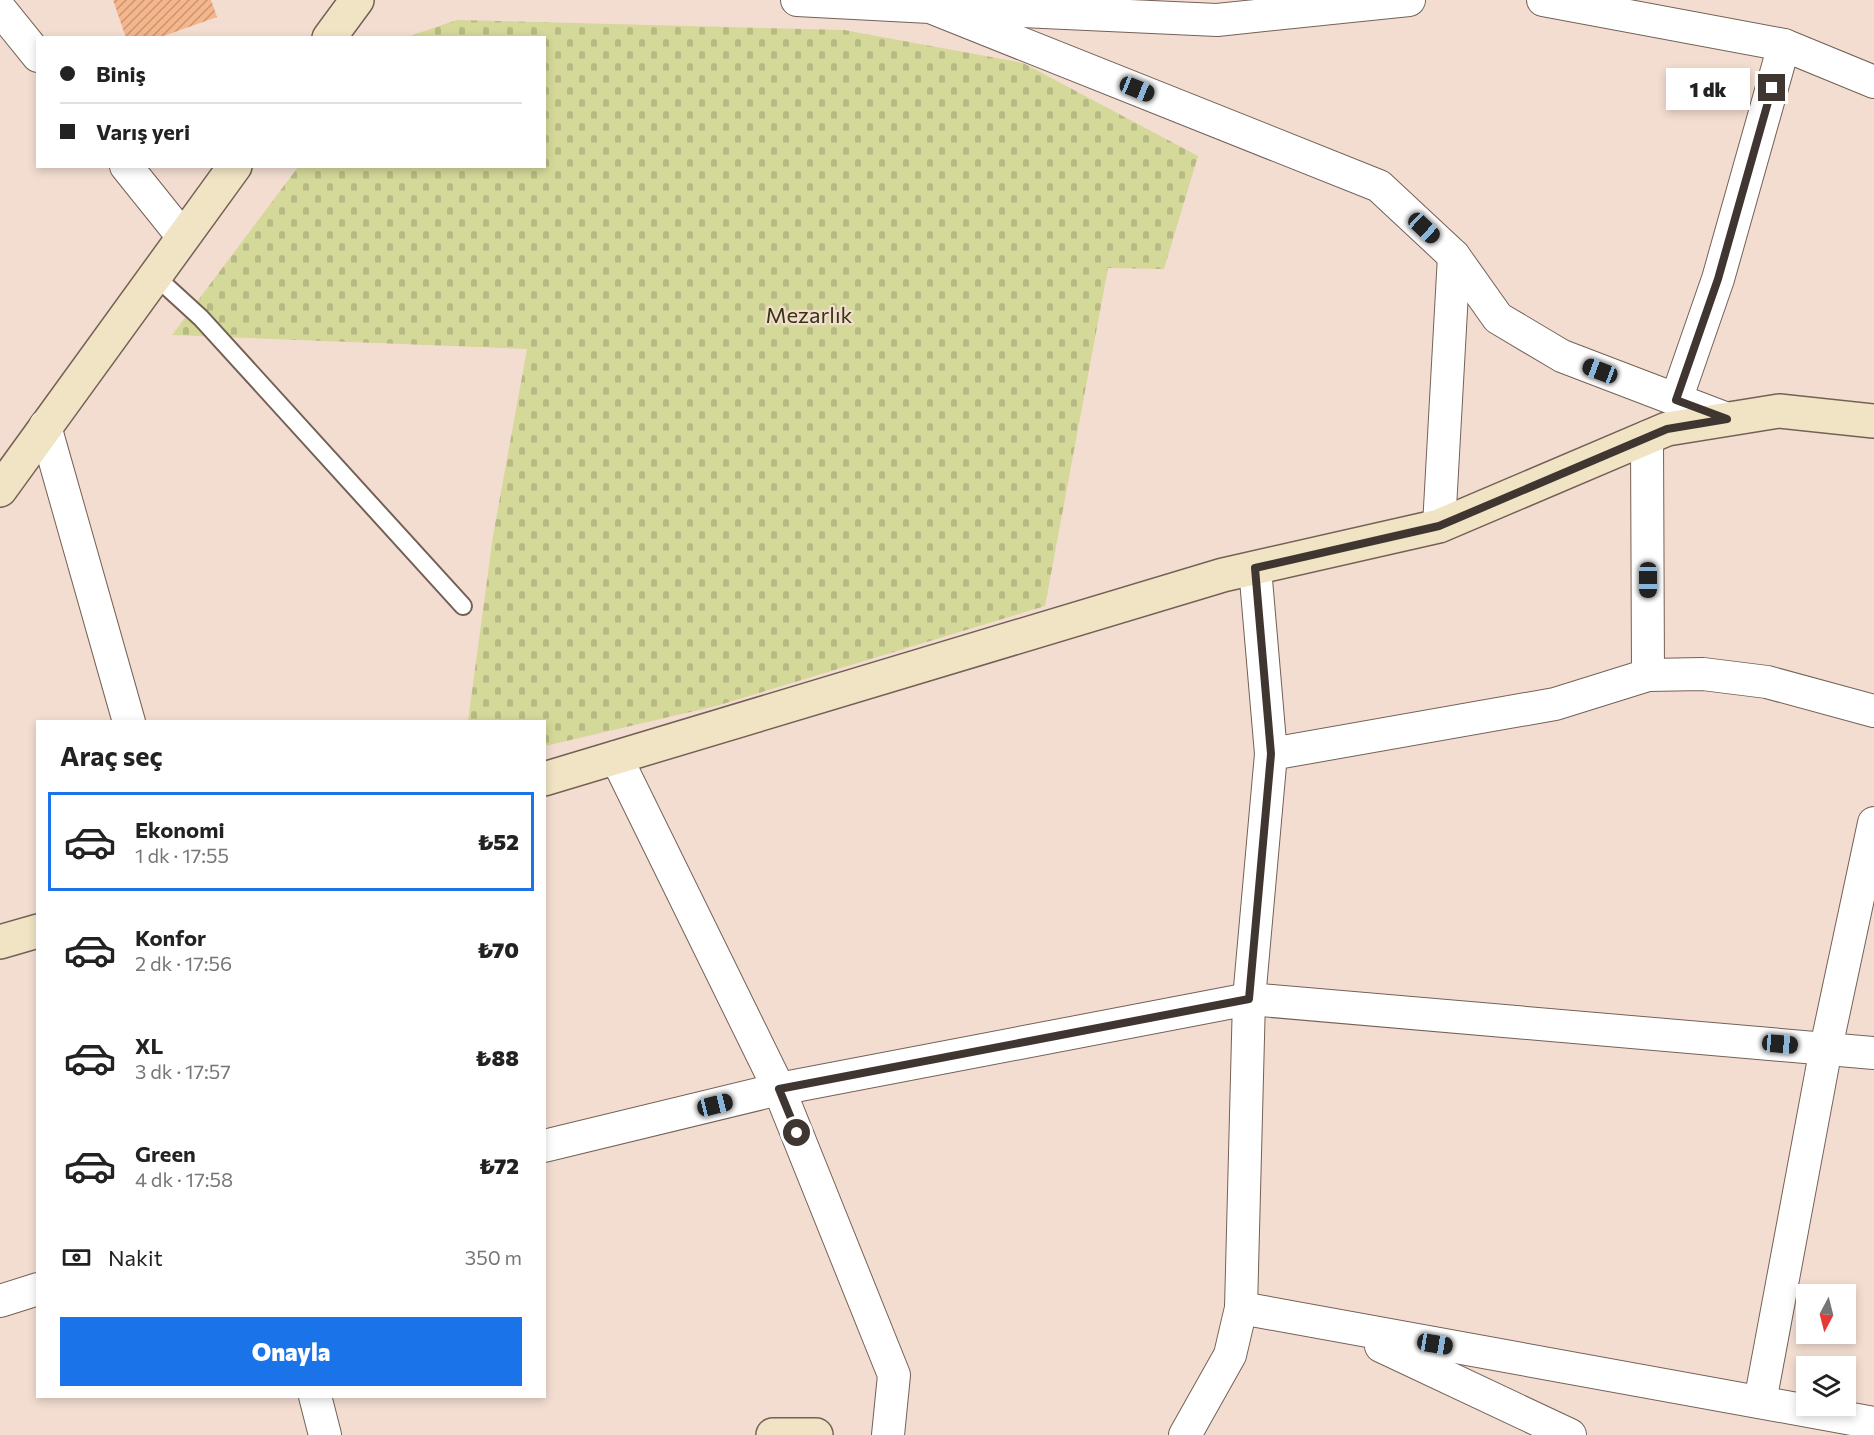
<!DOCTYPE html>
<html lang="tr">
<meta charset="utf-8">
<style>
:root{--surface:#fff;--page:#f2f2f2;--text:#222;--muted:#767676;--line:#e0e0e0;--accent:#1a73e8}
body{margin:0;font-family:Commissioner,sans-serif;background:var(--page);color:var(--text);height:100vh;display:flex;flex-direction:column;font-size:22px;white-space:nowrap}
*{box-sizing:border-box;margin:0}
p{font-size:20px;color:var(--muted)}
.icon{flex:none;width:33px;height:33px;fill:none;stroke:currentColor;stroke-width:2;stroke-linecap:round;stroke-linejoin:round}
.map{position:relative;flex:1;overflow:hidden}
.sheet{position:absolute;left:36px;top:720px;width:510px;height:678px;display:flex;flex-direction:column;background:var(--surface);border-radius:0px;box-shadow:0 3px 9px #0003}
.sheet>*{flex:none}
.hud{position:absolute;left:36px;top:36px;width:510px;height:132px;border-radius:0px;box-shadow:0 3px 9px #0003;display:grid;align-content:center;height:132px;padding:0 24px;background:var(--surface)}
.needle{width:39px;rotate:187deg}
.tools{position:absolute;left:1796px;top:1284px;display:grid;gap:12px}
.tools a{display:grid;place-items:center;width:60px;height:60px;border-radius:0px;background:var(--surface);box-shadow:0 3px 9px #0003;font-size:30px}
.end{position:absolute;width:27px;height:27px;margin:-14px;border:8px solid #3f3631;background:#fff;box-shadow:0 0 0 3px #fff}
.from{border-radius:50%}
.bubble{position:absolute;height:42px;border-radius:0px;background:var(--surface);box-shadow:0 3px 9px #0003;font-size:20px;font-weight:800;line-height:42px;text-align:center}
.car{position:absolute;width:18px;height:36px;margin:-18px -9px;border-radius:8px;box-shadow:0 0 4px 2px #0007;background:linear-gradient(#222 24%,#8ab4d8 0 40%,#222 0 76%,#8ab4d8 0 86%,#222 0)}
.hud b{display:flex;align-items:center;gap:21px;height:57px;font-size:22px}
.hud b+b{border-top:2px solid var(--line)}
.hud i{width:15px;height:15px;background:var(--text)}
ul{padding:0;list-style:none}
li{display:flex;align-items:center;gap:18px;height:99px;margin:0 12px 9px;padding:0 12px;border:3px solid transparent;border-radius:0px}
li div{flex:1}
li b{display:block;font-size:22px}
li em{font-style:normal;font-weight:800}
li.selected{border-color:var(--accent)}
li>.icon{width:54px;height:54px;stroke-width:1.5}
h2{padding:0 24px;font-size:27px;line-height:72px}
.pay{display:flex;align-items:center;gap:15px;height:66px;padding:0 24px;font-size:22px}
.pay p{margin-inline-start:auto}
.primary-button{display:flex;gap:12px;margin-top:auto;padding:12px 24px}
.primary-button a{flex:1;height:69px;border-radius:0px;background:var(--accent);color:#fff;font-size:24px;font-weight:800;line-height:69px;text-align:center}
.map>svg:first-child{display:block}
.cemetery{fill:url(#cemetery-stones)}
.building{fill:url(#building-hatch)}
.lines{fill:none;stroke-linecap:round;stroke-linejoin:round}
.lane-casing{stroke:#746156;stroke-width:20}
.street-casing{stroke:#746156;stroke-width:34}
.secondary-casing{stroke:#746156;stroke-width:36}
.lane{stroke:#fff;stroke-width:16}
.street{stroke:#fff;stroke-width:32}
.secondary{stroke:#f0e4c4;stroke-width:33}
.route{stroke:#3f3631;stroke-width:8}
.labels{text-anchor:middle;stroke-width:4.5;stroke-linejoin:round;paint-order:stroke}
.park-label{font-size:22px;fill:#36370f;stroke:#f3ddd1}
</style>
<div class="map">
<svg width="1874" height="1435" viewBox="0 0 1874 1435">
<defs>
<pattern id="cemetery-stones" width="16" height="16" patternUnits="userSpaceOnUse" patternTransform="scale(1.5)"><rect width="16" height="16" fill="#d4d899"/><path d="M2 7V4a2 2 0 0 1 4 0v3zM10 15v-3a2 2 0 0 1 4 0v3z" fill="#b7ba84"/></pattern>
<pattern id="building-hatch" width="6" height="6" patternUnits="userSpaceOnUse" patternTransform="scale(1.5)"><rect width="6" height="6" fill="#f5b68c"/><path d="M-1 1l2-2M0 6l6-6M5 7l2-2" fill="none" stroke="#c89573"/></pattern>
</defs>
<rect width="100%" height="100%" fill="#f3ddd1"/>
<!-- cemetery -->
<path class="cemetery" d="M457,20L844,30L1023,63L1198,156L1164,269L1108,268L1045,606L716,706L545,746L544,722L468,721L493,536L527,349L172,335L298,167L544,166V38L407,37Z"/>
<!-- building -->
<path class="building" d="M113,0H211L217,17L158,38H126Z"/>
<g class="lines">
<!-- lane casing -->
<g class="lane-casing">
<path id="lane" d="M154,275L201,318L463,606"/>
</g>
<!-- street casing -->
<g class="street-casing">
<g id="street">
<path d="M797,0L930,7L1379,186L1454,256L1498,318L1562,356L1727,419"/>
<path d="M1543,0L1784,45L1874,82"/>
<path d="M955,8L1217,20L1409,0"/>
<path d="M0,9L38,56"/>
<path d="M126,166L183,237"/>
<path d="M1676,400L1718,279L1784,45"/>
<path d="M45,426L129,722"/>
<path d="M1647,437L1648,675"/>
<path d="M1439,526L1454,256"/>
<path d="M1271,754L1555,704L1648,675L1703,674L1767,682L1874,711"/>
<path d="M616,757L779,1089L894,1375L888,1435"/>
<path d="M544,1146L779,1089L1249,999L1874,1053"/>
<path d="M0,1301L38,1289"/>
<path d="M1241,1308L1874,1423"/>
<path d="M1381,1346L1570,1435"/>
<path d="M315,1396L325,1435"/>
<path d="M1760,1402L1826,1048L1874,823"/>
<path d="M1185,1435L1230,1355L1241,1308L1249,999L1271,754L1255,568"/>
</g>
</g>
<!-- secondary casing -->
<g class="secondary-casing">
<g id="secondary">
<path d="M329,38L357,0"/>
<path d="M0,490L235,166"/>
<path d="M544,779L1223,575L1439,526L1667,429L1779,411L1874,421"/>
<path d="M0,942L38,931"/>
<path d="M773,1435H816"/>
</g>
</g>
<!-- lane -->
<use href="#lane" class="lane"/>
<!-- street -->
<use href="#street" class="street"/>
<!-- secondary -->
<use href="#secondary" class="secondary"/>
</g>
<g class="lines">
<!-- route -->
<path class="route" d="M797,1133L779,1089L1249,999L1271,754L1255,568L1439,526L1667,429L1727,419L1676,400L1718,279L1772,88"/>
</g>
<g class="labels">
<!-- park labels -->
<g class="park-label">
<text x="809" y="323">Mezarlık</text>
</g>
</g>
</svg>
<div class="tools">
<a><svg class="needle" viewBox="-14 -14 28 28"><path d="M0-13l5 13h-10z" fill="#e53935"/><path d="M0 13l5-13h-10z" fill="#767676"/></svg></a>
<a><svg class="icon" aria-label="layers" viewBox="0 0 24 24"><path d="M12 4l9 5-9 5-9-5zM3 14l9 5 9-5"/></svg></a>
</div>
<i class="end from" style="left:797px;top:1133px"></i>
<i class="end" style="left:1772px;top:88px"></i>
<div class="bubble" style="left:1666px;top:68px;width:84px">1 dk</div>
<i class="car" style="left:1137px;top:89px;rotate:112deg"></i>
<i class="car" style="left:1424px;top:228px;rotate:133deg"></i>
<i class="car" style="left:1600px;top:371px;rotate:291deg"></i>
<i class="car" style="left:1648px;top:580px;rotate:180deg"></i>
<i class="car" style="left:1780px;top:1044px;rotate:95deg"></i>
<i class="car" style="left:715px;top:1105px;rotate:76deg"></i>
<i class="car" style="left:1435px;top:1344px;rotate:100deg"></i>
<div class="hud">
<b><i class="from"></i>Biniş</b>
<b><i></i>Varış yeri</b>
</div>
<section class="sheet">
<h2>Araç seç</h2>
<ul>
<li class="selected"><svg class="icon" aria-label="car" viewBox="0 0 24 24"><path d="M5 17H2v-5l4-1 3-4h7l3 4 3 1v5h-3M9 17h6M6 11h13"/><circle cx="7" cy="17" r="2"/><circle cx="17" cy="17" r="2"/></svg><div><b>Ekonomi</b><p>1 dk · 17:55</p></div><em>₺52</em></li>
<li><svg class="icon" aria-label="car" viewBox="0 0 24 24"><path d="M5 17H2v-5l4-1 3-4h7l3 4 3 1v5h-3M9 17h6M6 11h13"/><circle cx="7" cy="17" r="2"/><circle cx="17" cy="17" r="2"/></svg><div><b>Konfor</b><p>2 dk · 17:56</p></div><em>₺70</em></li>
<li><svg class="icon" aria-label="car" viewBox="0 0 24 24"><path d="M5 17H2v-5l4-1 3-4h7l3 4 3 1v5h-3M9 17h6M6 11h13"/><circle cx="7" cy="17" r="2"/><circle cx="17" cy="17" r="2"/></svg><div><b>XL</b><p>3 dk · 17:57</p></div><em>₺88</em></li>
<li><svg class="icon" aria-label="car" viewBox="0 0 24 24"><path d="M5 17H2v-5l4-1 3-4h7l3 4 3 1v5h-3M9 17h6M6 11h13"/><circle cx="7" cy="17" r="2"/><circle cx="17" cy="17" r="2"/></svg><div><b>Green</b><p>4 dk · 17:58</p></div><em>₺72</em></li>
</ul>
<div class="pay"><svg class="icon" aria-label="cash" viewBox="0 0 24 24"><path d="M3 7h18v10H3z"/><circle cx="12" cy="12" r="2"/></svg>Nakit<p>350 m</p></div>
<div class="primary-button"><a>Onayla</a></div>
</section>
</div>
